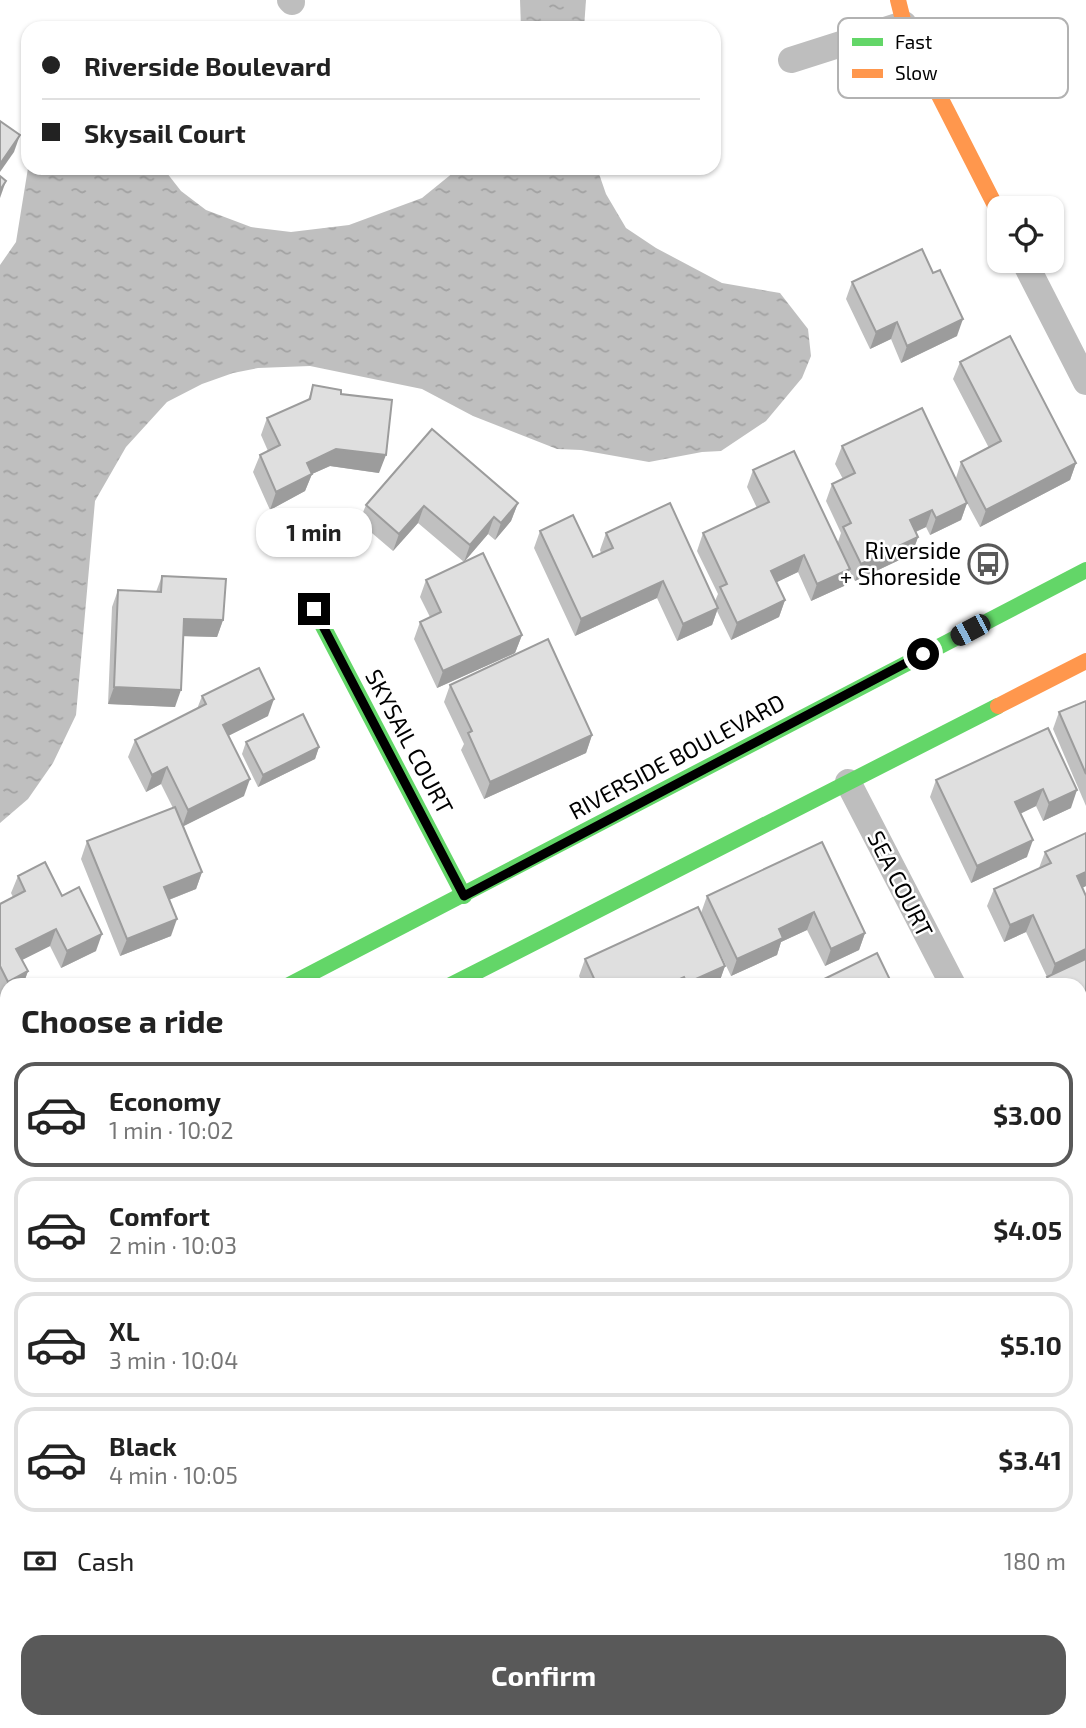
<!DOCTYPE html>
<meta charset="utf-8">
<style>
:root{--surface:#fff;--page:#f6f6f6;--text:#222;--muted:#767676;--line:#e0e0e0;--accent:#595959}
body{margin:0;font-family:"Exo 2",sans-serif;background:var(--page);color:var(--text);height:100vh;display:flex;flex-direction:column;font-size:26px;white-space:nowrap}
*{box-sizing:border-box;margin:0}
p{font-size:23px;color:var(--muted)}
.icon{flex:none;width:38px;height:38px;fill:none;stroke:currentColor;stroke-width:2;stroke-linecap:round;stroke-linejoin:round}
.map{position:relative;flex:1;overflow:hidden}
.panel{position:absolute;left:0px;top:978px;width:1087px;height:751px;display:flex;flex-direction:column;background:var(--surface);border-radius:21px 21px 0 0;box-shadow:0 2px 5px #0004}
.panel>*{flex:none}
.top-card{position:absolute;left:21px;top:21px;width:700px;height:154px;border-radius:21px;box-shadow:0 2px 5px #0004;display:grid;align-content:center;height:154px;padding:0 21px;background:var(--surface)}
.buttons{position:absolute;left:987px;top:196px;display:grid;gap:14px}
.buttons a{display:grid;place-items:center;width:77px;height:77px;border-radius:14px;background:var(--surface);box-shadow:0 2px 5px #0004;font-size:35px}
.end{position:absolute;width:32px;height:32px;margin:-16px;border:9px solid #000;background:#fff;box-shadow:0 0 0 4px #fff}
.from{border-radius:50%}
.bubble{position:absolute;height:49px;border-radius:21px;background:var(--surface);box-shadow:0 2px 5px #0004;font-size:23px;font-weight:700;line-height:49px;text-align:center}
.car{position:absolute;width:21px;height:42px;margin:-21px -10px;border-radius:9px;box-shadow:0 0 5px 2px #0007;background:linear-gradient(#222 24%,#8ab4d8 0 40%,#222 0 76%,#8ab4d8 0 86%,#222 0)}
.top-card b{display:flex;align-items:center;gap:24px;height:66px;font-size:26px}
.top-card b+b{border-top:2px solid var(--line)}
.top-card i{width:18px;height:18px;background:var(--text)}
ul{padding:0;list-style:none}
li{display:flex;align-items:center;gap:21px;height:105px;margin:0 14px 10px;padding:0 7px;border:4px solid var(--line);border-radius:21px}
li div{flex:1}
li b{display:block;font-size:26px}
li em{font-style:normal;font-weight:700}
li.selected{border-color:var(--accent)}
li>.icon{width:63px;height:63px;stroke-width:1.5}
h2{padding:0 21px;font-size:32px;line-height:84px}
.pay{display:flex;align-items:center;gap:18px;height:77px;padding:0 21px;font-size:26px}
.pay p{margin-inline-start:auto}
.button{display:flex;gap:14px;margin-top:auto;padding:14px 21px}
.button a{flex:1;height:80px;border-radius:21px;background:var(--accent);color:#fff;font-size:28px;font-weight:700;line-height:80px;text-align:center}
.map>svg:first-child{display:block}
.water{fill:url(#water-ripples)}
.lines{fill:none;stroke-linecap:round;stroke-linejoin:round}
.street{stroke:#bebebe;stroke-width:26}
.fast{stroke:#63d668;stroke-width:16}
.slow{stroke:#ff974d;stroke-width:16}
.wall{fill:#c0c0c0}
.shaded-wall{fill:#9c9c9c}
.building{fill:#dfdfdf;stroke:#9c9c9c;stroke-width:2}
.route{stroke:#000;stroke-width:9}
.labels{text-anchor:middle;stroke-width:5;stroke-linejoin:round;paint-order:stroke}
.poi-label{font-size:23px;fill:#000;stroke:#fff;text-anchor:end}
.street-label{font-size:23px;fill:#000;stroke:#fff}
.key{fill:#fff;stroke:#b2b2b2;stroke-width:2}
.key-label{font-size:19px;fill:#000}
</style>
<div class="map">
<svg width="1086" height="1728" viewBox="0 0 1086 1728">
<defs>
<pattern id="water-ripples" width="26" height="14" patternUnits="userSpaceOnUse" patternTransform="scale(1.75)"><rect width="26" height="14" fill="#bfbfbf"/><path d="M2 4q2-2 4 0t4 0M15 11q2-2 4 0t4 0" fill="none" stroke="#a2a2a2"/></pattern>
</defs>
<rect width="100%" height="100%" fill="#fff"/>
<!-- water -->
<g class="water">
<path d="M520,0H586L584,28H521Z"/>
<path d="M28,168H163L181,191L206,210L251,227L291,232L349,225L422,198L459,168H597L606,194L626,228L656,248L722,283L780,293L808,329L811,356L802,378L766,421L721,451L702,452L649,462L581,450L557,449L473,416L422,389L310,366L258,368L233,373L202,384L167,402L126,447L95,501L76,715L53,763L28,799L0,823V265L16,242Z"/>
</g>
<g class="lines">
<!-- street -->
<g class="street">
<path d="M290,0L292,2"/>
<path d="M791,60L904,24"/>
<path d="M1024,261L1086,382"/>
<path d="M848,782L953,985"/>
<path d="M0,1216L7,1213"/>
<path d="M1080,1668L1086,1665"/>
<path d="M962,1728L974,1722"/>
</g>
<!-- fast -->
<g class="fast">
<path d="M314,609L464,896"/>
<path d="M289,985L1086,570"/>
<path d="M451,985L998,706"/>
<path d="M0,1133L7,1130"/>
</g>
<!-- slow -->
<g class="slow">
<path d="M898,0L904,24L919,56L999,213"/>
<path d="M998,706L1086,661"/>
</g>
</g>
<!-- wall -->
<g class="wall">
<path d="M933,273L957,336L901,363L891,339L870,349L846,299L852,282Z"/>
<path d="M960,362L1076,463L1070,480L980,527L967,503L961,520L930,535L926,527L916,532L918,537L912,554L855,581L849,570L844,586L811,601L798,572L776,582L785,600L779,617L731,640L717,611L712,625L677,641L657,598L575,636L534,548L540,531L593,557L601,553L600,550L606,533L715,601L718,594L697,551L703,533L757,508L747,487L753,470L838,542L841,533L826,501L832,484L843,479L835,464L842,446L956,478L961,462L989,448L953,379Z"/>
<path d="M313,385L341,394L379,473L330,466L312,474L305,491L270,510L253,472L260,455L268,451L261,435L267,418L308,400Z"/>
<path d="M518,503L511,521L495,540L488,534L464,562L418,523L393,551L359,522L366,505Z"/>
<path d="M162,576L223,620L217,637L183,636L175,707L108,704L112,607L118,590L156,592Z"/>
<path d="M426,580L522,635L515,653L437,688L414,639L420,622L430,617L420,597Z"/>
<path d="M450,685L592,735L586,753L484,799L461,750L464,744L444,702Z"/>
<path d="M202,696L268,716L228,736L244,796L183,826L202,872L196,889L169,900L171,936L120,956L81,859L87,841L173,808L161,784L146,792L128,757L135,740L197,709Z"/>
<path d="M1086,701V806L1053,729L1059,712Z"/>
<path d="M1048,728L1071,808L1043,821L1036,806L1020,814L1027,857L971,883L930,797L936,780Z"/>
<path d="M246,742L319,747L315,759L258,787L242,754Z"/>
<path d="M1086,833V886L1082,888L1086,896V1023L1081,1013L1080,985H1044L1047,977L1026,932L1004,942L987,906L994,889L1039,868L1045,852Z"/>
<path d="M822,842L865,933L859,950L825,966L807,930L781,942L777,955L731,976L706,924L725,966L719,983L714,985H583L579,976L585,959L701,913L707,896Z"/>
<path d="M18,876L62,896L96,951L61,968L50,946L22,960L28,971L23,985H7V996L2,999L0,996V904L13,897L11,893Z"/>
<path d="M1085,1298H1086V1333L1080,1319V1311Z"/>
<path d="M1086,1478V1589L1080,1592V1488L1083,1479Z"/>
</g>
<!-- shaded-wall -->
<g class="shaded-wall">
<path d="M20,135L14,152L0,172V164Z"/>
<path d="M6,181L0,198V190Z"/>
<path d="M963,319L957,336L901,363L907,346Z"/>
<path d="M897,322L891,339L870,349L876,332Z"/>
<path d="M336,449L386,455L379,473L330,466L312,474L305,491L270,510L276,492L307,463Z"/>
<path d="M1076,463L1070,480L980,527L986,510Z"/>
<path d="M518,503L511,521L495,540L501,523Z"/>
<path d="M967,503L961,520L930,535L936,518Z"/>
<path d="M424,506L418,523L393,551L399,534Z"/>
<path d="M932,510L926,527L904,537L910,520Z"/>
<path d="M494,517L488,534L464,562L470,545Z"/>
<path d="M918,537L912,554L855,581L861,564Z"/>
<path d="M804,555L798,572L765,588L771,571Z"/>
<path d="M850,569L844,586L811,601L817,584Z"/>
<path d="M663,581L657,598L575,636L581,619Z"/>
<path d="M785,600L779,617L731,640L737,623Z"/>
<path d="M718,608L712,625L677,641L683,624Z"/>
<path d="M184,619L223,620L217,637L178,636Z"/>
<path d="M522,635L515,653L437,688L443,671Z"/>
<path d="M114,687L181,690L175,707L108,704Z"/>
<path d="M274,699L268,716L216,742L223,725Z"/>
<path d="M592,735L586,753L484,799L490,782Z"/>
<path d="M319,747L315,759L258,787L263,775Z"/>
<path d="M167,767L161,784L146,792L152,775Z"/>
<path d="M250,779L244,796L182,827L188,810Z"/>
<path d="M1043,789L1036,806L1009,819L1015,802Z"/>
<path d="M1077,790L1071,808L1043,821L1049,803Z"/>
<path d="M1033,840L1027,857L971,883L977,866Z"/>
<path d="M202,872L196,889L158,904L164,887Z"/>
<path d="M1086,872V886L1071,893L1077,876Z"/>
<path d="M814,912L807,930L781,942L777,955L731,976L737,959L779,929Z"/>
<path d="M1033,915L1026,932L1004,942L1010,925Z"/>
<path d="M177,919L171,936L120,956L127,939Z"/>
<path d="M56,929L50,946L10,966L16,949Z"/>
<path d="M865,933L859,950L825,966L831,949Z"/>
<path d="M102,934L96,951L61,968L67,951Z"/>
<path d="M1086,949V964L1049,981L1055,964Z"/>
<path d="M725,966L719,983L714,985H686L687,983Z"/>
<path d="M28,971L23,985H7V996L2,999L8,982Z"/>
<path d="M684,977L681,985H667Z"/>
<path d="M1086,996V1000L1081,1013H1080V999Z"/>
<path d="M1086,1066V1080L1080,1083V1074L1082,1067Z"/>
<path d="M1086,1575V1589L1080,1592V1578Z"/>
</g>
<!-- building -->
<g class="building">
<path d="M0,121L20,135L0,164Z"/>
<path d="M0,176L6,181L0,190Z"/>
<path d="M922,249L933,273L940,270L963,319L907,346L897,322L876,332L852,282Z"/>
<path d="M1010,336L1076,463L986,510L961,462L1001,441L960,362Z"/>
<path d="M313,385L341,390V394L392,400L386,455L336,449L307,463L312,474L276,492L260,455L280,445L267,418L310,399Z"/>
<path d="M922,408L967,503L936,518L932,510L910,520L918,537L861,564L843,527L851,523L832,484L855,473L842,446Z"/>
<path d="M432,429L518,503L501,523L494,517L470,545L424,506L399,534L366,505Z"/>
<path d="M794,451L850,569L817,584L804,555L771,571L785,600L737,623L720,587L727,584L703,533L769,502L753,470Z"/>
<path d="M670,503L718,608L683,624L663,581L581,619L540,531L573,515L593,557L613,548L606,533Z"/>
<path d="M483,553L522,635L443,671L420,622L441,612L426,580Z"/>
<path d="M162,576L226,579L223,620L184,619L181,690L114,687L118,590L161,592Z"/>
<path d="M548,639L592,735L490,782L468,733L472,731L450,685Z"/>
<path d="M259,668L274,699L223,725L250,779L188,810L167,767L152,775L135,740L206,704L202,696Z"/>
<path d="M1086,701V774L1059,712Z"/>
<path d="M303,714L319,747L263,775L246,742Z"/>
<path d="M1048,728L1077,790L1049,803L1043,789L1015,802L1033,840L977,866L936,780Z"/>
<path d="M175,807L202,872L164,887L177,919L127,939L87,841Z"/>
<path d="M1086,833V872L1077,876L1086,896V949L1055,964L1033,915L1010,925L994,889L1051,863L1045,852Z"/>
<path d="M822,842L865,933L831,949L814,912L779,929L783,938L737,959L707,896Z"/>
<path d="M45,862L62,896L79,887L102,934L67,951L56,929L16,949L28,971L8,982L0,966V904L25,891L18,876Z"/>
<path d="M698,907L725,966L687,983L684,977L667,985H597L585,959Z"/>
<path d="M877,953L892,984L812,985Z"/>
<path d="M1086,959V996L1080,999V985H1051L1047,977Z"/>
<path d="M1086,1023V1066L1082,1067L1080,1063V1026Z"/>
<path d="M1080,1502L1086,1515V1575L1080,1578Z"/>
</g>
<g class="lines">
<!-- route -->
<path class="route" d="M314,609L464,896L923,654"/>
</g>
<!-- icons -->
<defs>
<g id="bus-ring" transform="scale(2.0125)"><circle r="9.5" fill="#fff" stroke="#595959" stroke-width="1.5"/><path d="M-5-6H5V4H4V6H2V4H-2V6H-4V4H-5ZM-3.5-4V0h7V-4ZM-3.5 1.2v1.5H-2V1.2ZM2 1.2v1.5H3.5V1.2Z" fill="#595959"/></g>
</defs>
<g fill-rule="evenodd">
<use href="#bus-ring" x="988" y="564"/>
</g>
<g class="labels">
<!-- poi labels -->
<g class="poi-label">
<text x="961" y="559">Riverside<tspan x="961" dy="26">+ Shoreside</tspan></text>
</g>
<!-- street labels -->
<g class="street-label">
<text transform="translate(409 742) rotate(62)" y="8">SKYSAIL COURT</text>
<text transform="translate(677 757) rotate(-28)" y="8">RIVERSIDE BOULEVARD</text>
<text transform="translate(900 884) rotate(63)" y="8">SEA COURT</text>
</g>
</g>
<!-- legend -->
<rect x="838" y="18" width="230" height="80" rx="10" class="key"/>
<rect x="852" y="38" width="31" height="8" fill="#63d668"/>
<rect x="852" y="69" width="31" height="9" fill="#ff974d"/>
<g class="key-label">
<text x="895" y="49">Fast</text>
<text x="895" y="80">Slow</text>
</g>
</svg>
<div class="buttons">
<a><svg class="icon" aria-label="locate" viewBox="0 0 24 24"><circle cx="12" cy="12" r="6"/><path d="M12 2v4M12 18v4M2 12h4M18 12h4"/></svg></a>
</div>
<i class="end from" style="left:923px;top:654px"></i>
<i class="end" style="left:314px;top:609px"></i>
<div class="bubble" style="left:256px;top:508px;width:116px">1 min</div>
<i class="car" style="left:970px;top:630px;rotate:242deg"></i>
<div class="top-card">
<b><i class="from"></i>Riverside Boulevard</b>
<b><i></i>Skysail Court</b>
</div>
<section class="panel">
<h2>Choose a ride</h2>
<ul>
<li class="selected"><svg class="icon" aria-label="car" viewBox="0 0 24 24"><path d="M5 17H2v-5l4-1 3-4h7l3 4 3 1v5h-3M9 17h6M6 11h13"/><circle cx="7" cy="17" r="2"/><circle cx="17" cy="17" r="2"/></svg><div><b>Economy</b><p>1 min · 10:02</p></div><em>$3.00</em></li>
<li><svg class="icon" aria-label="car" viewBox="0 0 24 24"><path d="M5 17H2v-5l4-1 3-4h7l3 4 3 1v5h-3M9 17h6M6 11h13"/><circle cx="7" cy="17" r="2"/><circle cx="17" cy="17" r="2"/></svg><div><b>Comfort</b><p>2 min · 10:03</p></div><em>$4.05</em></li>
<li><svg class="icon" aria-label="car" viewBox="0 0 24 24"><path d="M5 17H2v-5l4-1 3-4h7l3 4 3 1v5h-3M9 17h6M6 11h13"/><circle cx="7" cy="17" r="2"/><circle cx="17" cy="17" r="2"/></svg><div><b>XL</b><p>3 min · 10:04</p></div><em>$5.10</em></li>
<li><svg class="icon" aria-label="car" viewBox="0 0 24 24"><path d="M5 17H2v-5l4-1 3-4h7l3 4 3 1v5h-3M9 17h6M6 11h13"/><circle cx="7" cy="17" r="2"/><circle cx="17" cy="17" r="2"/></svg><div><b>Black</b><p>4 min · 10:05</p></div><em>$3.41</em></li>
</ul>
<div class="pay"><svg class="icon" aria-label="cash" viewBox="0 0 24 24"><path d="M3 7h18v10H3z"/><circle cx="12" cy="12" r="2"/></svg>Cash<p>180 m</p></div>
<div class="button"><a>Confirm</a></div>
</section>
</div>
